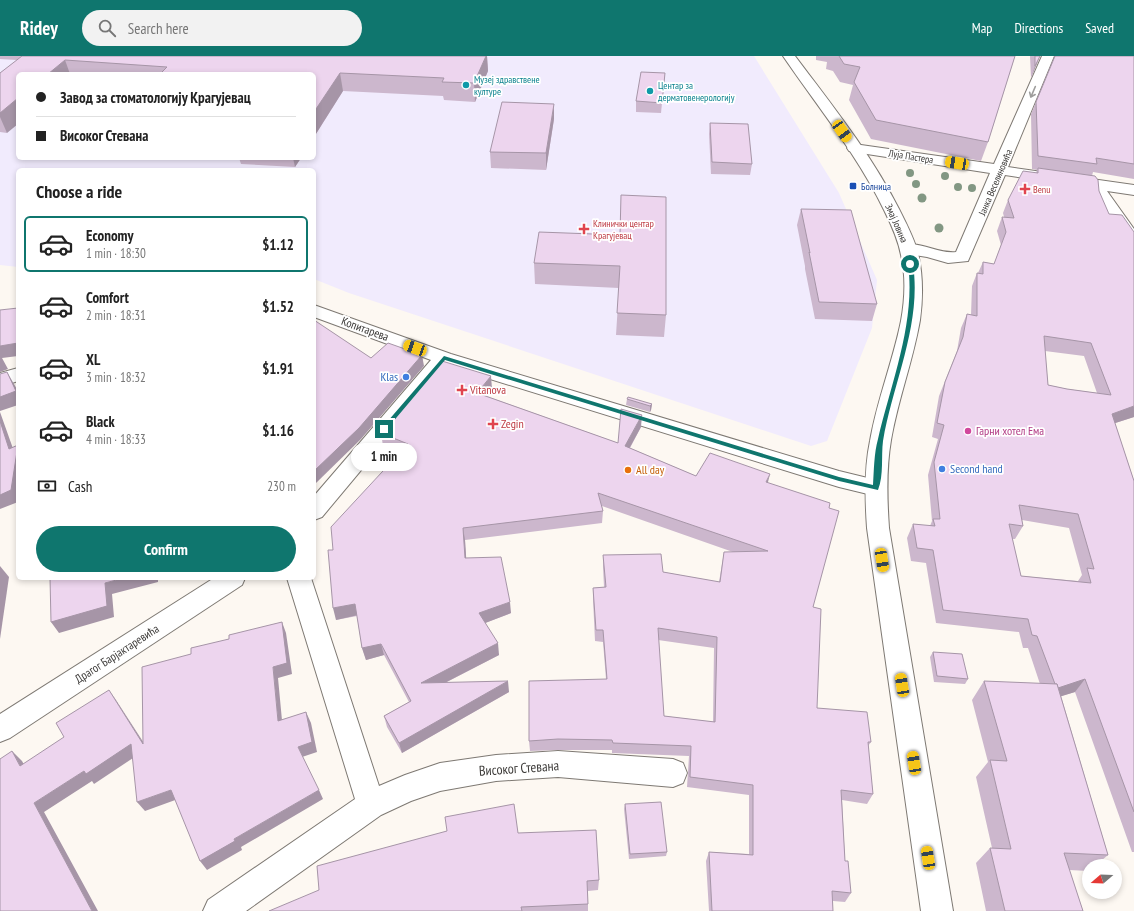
<!DOCTYPE html>
<meta charset="utf-8">
<style>
:root{--surface:#fff;--page:#f2f2f2;--text:#222;--muted:#767676;--line:#e0e0e0;--accent:#0f766e}
body{margin:0;font-family:"PT Sans Narrow",sans-serif;background:var(--page);color:var(--text);height:100vh;display:flex;flex-direction:column;font-size:15px;white-space:nowrap}
*{box-sizing:border-box;margin:0}
p{font-size:13px;color:var(--muted)}
.icon{flex:none;width:22px;height:22px;fill:none;stroke:currentColor;stroke-width:2;stroke-linecap:round;stroke-linejoin:round}
.map{position:relative;flex:1;overflow:hidden}
.panel{position:absolute;left:16px;top:112px;width:300px;height:412px;display:flex;flex-direction:column;background:var(--surface);border-radius:6px;box-shadow:0 2px 6px #0003}
.panel>*{flex:none}
.hud{position:absolute;left:16px;top:16px;width:300px;height:88px;border-radius:6px;box-shadow:0 2px 6px #0003;display:grid;align-content:center;height:88px;padding:0 20px;background:var(--surface)}
.needle{width:26px;rotate:251deg}
.buttons{position:absolute;left:1082px;top:803px;display:grid;gap:8px}
.buttons a{display:grid;place-items:center;width:40px;height:40px;border-radius:50%;background:var(--surface);box-shadow:0 2px 6px #0003;font-size:20px}
.end{position:absolute;width:18px;height:18px;margin:-9px;border:5px solid #0f766e;background:#fff;box-shadow:0 0 0 2px #fff}
.from{border-radius:50%}
.bubble{position:absolute;height:28px;border-radius:14px;background:var(--surface);box-shadow:0 2px 6px #0003;font-size:13px;font-weight:800;line-height:28px;text-align:center}
.car{position:absolute;width:12px;height:24px;margin:-12px -6px;border-radius:5px;box-shadow:0 0 3px 1px #0007;background:linear-gradient(#f5c518 24%,#345 0 40%,#f5c518 0 76%,#345 0 86%,#f5c518 0)}
.hud b{display:flex;align-items:center;gap:14px;height:38px;font-size:15px}
.hud b+b{border-top:1px solid var(--line)}
.hud i{width:10px;height:10px;background:var(--text)}
ul{padding:0;list-style:none}
li{display:flex;align-items:center;gap:12px;height:56px;margin:0 8px 6px;padding:0 12px;border:2px solid transparent;border-radius:6px}
li div{flex:1}
li b{display:block;font-size:15px}
li em{font-style:normal;font-weight:800}
li.active{border-color:var(--accent)}
li>.icon{width:36px;height:36px;stroke-width:1.5}
h2{padding:0 20px;font-size:18px;line-height:48px}
.pay{display:flex;align-items:center;gap:10px;height:44px;padding:0 20px;font-size:15px}
.pay p{margin-inline-start:auto}
.button{display:flex;gap:8px;margin-top:auto;padding:8px 20px}
.button a{flex:1;height:46px;border-radius:24px;background:var(--accent);color:#fff;font-size:16px;font-weight:800;line-height:46px;text-align:center}
header{display:flex;align-items:center;gap:24px;box-sizing:border-box;height:56px;padding:0 20px;background:var(--accent);color:#fff}
header strong{font-size:19px}
nav{display:flex;gap:22px;margin-inline-start:auto;font-size:14px}
.search{width:280px;height:36px;background:var(--page);display:flex;align-items:center;gap:10px;box-sizing:border-box;padding:0 14px;border-radius:22px;color:var(--muted);font-size:15px}
.map>svg:first-child{display:block}
.medical{fill:#f1ebfd;fill-rule:evenodd}
.lines{fill:none;stroke-linecap:round;stroke-linejoin:round}
.minor-casing{stroke:#7e7973;stroke-width:2}
.major-casing{stroke:#7e7973;stroke-width:2}
.minor{fill:#fff;fill-rule:evenodd}
.major{fill:#fff;fill-rule:evenodd}
.tree{fill:#829783}
.wall{fill:#ccb7cd;fill-rule:evenodd}
.shaded-wall{fill:#a695a7}
.building{fill:#edd5ee;stroke:#a695a7;fill-rule:evenodd}
.oneway{stroke:#9e9d9c}
.route{fill:#0f766e}
.culture-dot{fill:#0f9aa8;stroke:#fff;stroke-width:1.5}
.transit-dot{fill:#1a4fb4;stroke:#fff;stroke-width:1.5}
.health-dot{fill:#e0444e;stroke:#fff;stroke-width:1.5}
.shop-dot{fill:#3f7fe0;stroke:#fff;stroke-width:1.5}
.hotel-dot{fill:#d1479c;stroke:#fff;stroke-width:1.5}
.food-dot{fill:#e8710a;stroke:#fff;stroke-width:1.5}
.labels{text-anchor:middle;stroke-width:3.5;stroke-linejoin:round;paint-order:stroke}
.far-culture-label{font-size:10px;fill:#0d838f;stroke:#fff;text-anchor:start}
.far-street-label{font-size:10px;fill:#3d3b39;stroke:#fff}
.far-transit-label{font-size:10px;fill:#164399;stroke:#fff;text-anchor:start}
.far-health-label{font-size:10px;fill:#be3a42;stroke:#fff;text-anchor:start}
.street-label{font-size:12px;fill:#3d3b39;stroke:#fff}
.shop-label{font-size:12px;fill:#366cbe;stroke:#fff;text-anchor:end}
.health-label{font-size:12px;fill:#be3a42;stroke:#fff;text-anchor:start}
.hotel-label{font-size:12px;fill:#b23c85;stroke:#fff;text-anchor:start}
.food-label{font-size:12px;fill:#c56008;stroke:#fff;text-anchor:start}
.near-street-label{font-size:14px;fill:#3d3b39;stroke:#fff}
</style>
<header>
<strong>Ridey</strong>
<div class="search"><svg class="icon" aria-label="search" viewBox="0 0 24 24"><circle cx="10" cy="10" r="6"/><path d="M15 15l6 6"/></svg>Search here</div>
<nav><a>Map</a><a>Directions</a><a>Saved</a></nav>
</header>
<div class="map">
<svg width="1134" height="855" viewBox="0 0 1134 855">
<rect width="100%" height="100%" fill="#fdf8f2"/>
<!-- medical -->
<path class="medical" d="M0,0H754L839,137L877,224L872,272L827,385L811,390L349,237L314,223V114H18V211L0,209ZM18,18H314V102H18Z"/>
<g class="lines">
<!-- minor casing -->
<g class="minor-casing">
<g id="minor">
<path d="M1042,0H1054L1008,111L1134,129V139L1107,135L1134,173V190L1128,189L1090,132L1005,119L968,205L948,207L927,201L902,197L900,193L902,189C921,185 938,198 956,196L990,117L854,96L849,95L847,92L849,89L854,88L994,108Z"/>
<path d="M314,249L451,298L839,415L884,426L887,432L884,438L876,440L839,431L448,310L322,461L314,464V440L431,304L314,261Z"/>
<path d="M18,312V325L0,331V317Z"/>
<path d="M214,522H245L242,529L10,682L0,686V658Z"/>
<path d="M287,522H311L379,730L405,719L440,707L496,699L558,695L673,703L683,707L687,717L683,727L673,731L558,721L496,725L440,735L411,745L381,759L246,855H203L208,844L355,743Z"/>
</g>
</g>
<!-- major casing -->
<g class="major-casing">
<path id="major" d="M783,0H795C832,49 871,98 899,153C906,167 914,182 918,197C923,219 923,242 920,264C913,305 898,343 891,384C886,413 887,443 889,472L953,855H921L867,472C865,443 864,413 870,385C877,344 893,305 901,265C905,243 906,220 901,199C898,183 891,168 884,154C857,98 817,50 783,0Z"/>
</g>
<!-- minor -->
<use href="#minor" class="minor"/>
<!-- major -->
<use href="#major" class="major"/>
</g>
<!-- trees -->
<g class="tree">
<circle cx="910" cy="117" r="4"/>
<circle cx="945" cy="120" r="4"/>
<circle cx="916" cy="128" r="4"/>
<circle cx="958" cy="131" r="4"/>
<circle cx="972" cy="132" r="4"/>
<circle cx="922" cy="142" r="4.5"/>
<circle cx="939" cy="172" r="4.5"/>
</g>
<!-- wall -->
<g class="wall">
<path d="M0,0H487L488,15L475,46L444,44L443,40L343,35L314,81V18H18L7,77L0,76V17L17,4L0,3Z"/>
<path d="M816,0H1015L988,86L981,105L871,83L849,44L853,29L840,26L833,15L826,13L827,6L816,4Z"/>
<path d="M1030,0H1040L1031,22Z"/>
<path d="M1055,0H1134V123L1093,116L1092,120L1099,135L1134,361L1115,367L1134,425V796H1132L1075,636L1061,640L1108,799L1095,810H1089V815L1069,814L1083,855H986L976,807L990,792H992L976,721L988,706L972,644L984,625L1040,628L1028,592H1023L1019,576L936,567L926,507L911,505L907,482L913,468L930,470L932,465L928,419L938,383L932,381L939,340L957,295L961,272L967,258L971,259L972,230L977,217H978L983,206L994,208L1001,189L997,175L1002,161H1004L1003,157L1008,144L1036,117L1037,114L1032,113L1031,58ZM1045,295L1084,300L1097,337L1067,333L1048,329ZM1022,464L1069,472L1082,519L1078,525L1021,520L1012,483H1015L1023,470Z"/>
<path d="M665,17L661,57L636,56V45Z"/>
<path d="M554,63L546,114L491,112L490,96Z"/>
<path d="M710,67L752,108L750,119L711,118L709,78Z"/>
<path d="M239,102H301L295,111L241,108Z"/>
<path d="M801,153L877,248L872,265L815,263L805,213V210L797,169Z"/>
<path d="M619,179L666,259L664,281L616,279L619,232L535,228L534,207Z"/>
<path d="M492,333L486,340L618,387L641,371L630,392L696,420L768,427L829,452L813,551L817,652L871,686L868,690L873,738L867,748L842,744L845,805L851,837L845,846L833,845V855H709L706,805L709,796L749,798V739L687,731L689,700L612,697V694H558L530,695L529,685L606,623L603,586L595,585L593,543V532L604,531L603,511V499L663,516L719,526L724,496H733L602,450L603,455L602,467L465,484L466,502L511,557L485,567L499,599L445,627L509,636L402,697L387,671L384,660L409,646L384,599L366,604L362,592L357,560L336,564L333,494L400,396L383,390L381,377ZM658,584L714,592L713,666L664,660Z"/>
<path d="M627,343L652,348L651,354L650,356L626,349Z"/>
<path d="M933,596L968,623L965,628L934,626L930,601Z"/>
<path d="M625,748L667,796L666,800L629,803L624,753Z"/>
<path d="M518,777L599,824L598,834L588,835V855H269Z"/>
</g>
<!-- shaded-wall -->
<g class="shaded-wall">
<path d="M486,0H487L488,15L475,46L474,27Z"/>
<path d="M1040,0L1031,22L1035,10Z"/>
<path d="M65,4L70,18H48Z"/>
<path d="M340,17L343,35L314,81V56Z"/>
<path d="M18,42V68L7,77L0,61V57Z"/>
<path d="M554,48V63L546,114V97Z"/>
<path d="M293,102H301L295,111Z"/>
<path d="M18,286V300L2,302L8,313L0,316V290Z"/>
<path d="M422,299L424,310L361,383L315,428L314,424V415Z"/>
<path d="M7,316L14,328L18,335V349L0,355V341Z"/>
<path d="M491,320L492,333L478,349L477,337Z"/>
<path d="M652,348L651,354L650,356V350Z"/>
<path d="M1134,350V361L1103,371L1112,358Z"/>
<path d="M0,356L16,401L18,389V446L0,453Z"/>
<path d="M642,359L641,371L624,402L625,390Z"/>
<path d="M770,418L767,430L766,426Z"/>
<path d="M463,472L465,484L467,514L465,502Z"/>
<path d="M0,510L9,521L0,583Z"/>
<path d="M124,522H158V526L112,538L114,561L59,577L51,566L105,527Z"/>
<path d="M510,546L511,557L480,569L479,557Z"/>
<path d="M355,548L358,559L336,564L333,552Z"/>
<path d="M282,566L286,577L292,618L278,622L283,675L278,665L273,611Z"/>
<path d="M498,587L499,599L423,638L421,627Z"/>
<path d="M381,588L384,599L366,604L362,592Z"/>
<path d="M1085,623L1075,636L1046,645L1056,632Z"/>
<path d="M508,625L509,636L402,697L399,687Z"/>
<path d="M109,634L116,644L151,698L143,688Z"/>
<path d="M306,656L311,667L317,696L302,701L298,691Z"/>
<path d="M131,688L139,698L94,728L92,725L44,756L98,855H92L34,747L84,715Z"/>
<path d="M12,695L22,705L30,719L20,710Z"/>
<path d="M171,734L178,743L145,755L137,746Z"/>
<path d="M319,734L323,743L241,791L242,794L207,814L200,805L234,783Z"/>
</g>
<!-- building -->
<g class="building">
<path d="M22,0H486L474,27L442,26L444,22L340,17L314,56V18H160L167,11L65,4L48,18H18V42L0,57V17Z"/>
<path d="M839,0H1015L988,86L876,64L854,26L860,11L844,8Z"/>
<path d="M1035,0H1040L1035,10Z"/>
<path d="M1055,0H1134V108L1096,102L1097,108L1038,100L1036,46Z"/>
<path d="M641,16L665,17L662,47L636,45Z"/>
<path d="M502,46L554,48L546,97L490,96Z"/>
<path d="M710,67L748,68L752,108L712,106Z"/>
<path d="M1038,112L1095,120L1098,124L1099,135L1109,158L1122,159L1134,176V350L1112,358L1134,425V756L1085,623L1058,632L1057,628H1055L1037,580L1032,579L1028,563L943,554L933,494L917,492L913,468L935,470L933,463H940L934,406L944,369L937,367L945,326L963,281L967,258L977,260V217L983,218V206L994,208L1006,176L1002,161L1014,162L1008,144L1023,115L1038,117ZM1044,280L1091,287L1111,339L1067,333L1048,329ZM1019,449L1078,458L1094,513L1087,512L1091,527L1021,520L1009,468L1023,470Z"/>
<path d="M621,139L666,141V259L617,257L620,210L534,207L539,176L620,179Z"/>
<path d="M801,153L851,154L877,248L819,246L809,196L810,197Z"/>
<path d="M18,252V287L0,290V254Z"/>
<path d="M314,264L371,302L388,287L422,299L359,372L314,415Z"/>
<path d="M442,305L491,320L477,337L618,387L621,353L642,359L625,390L696,420L710,397L770,418L766,426L830,447L829,452L839,455L813,551L821,553L817,652L867,656L871,686H868L873,738L841,734L845,805H848L851,837L832,835L833,855H712L709,796L753,799V729L690,721L691,690L613,687L612,684L558,683L529,685V625L607,623L603,574H596L593,532L606,531L603,499L661,498L663,516L720,526L724,496L768,495L598,437L603,455L463,472L465,502L501,501L510,546L479,557L498,587L421,627L508,625L399,687L384,660L411,645L381,588L362,592L355,548L333,552L328,494H333L331,471L408,388L381,377ZM658,572L717,581L715,666L664,660Z"/>
<path d="M7,316L16,335L0,341V318Z"/>
<path d="M628,341L652,348L650,350L627,343Z"/>
<path d="M0,365L9,393L18,389L11,434L0,439Z"/>
<path d="M50,522H124L105,527L107,550L51,566Z"/>
<path d="M282,566L287,607L273,611L278,665L306,656L312,686L298,691L319,734L234,783L235,785L200,805L171,734L137,746L131,688L86,718L84,715L34,747L92,855H0V703L12,695L20,710L64,681L56,667L109,634L143,688L142,611L191,598V592L229,583V579Z"/>
<path d="M933,596L962,598L968,623L937,620Z"/>
<path d="M984,625L1057,628L1108,799L1064,797L1083,855H1005L990,792L1011,793L990,704L1007,705Z"/>
<path d="M661,746L667,796L630,798L625,748Z"/>
<path d="M514,748L518,777L596,774L599,824L587,825L588,848L521,851L522,855H269L319,834L317,810L447,775L445,761Z"/>
</g>
<!-- one-way arrows -->
<defs><path id="oneway-shaft" d="M-6 0H5M1.5-3L5.5 0L1.5 3" fill="none" stroke-width="1.6" stroke-linecap="round" stroke-linejoin="round"/></defs>
<use class="oneway" href="#oneway-shaft" transform="translate(1033 36) rotate(113)"/>
<!-- route -->
<path class="route" d="M910,206L913,208C922,269 893,326 883,385C881,400 884,419 878,434L839,425L445,304L386,374H382L381,373L444,300L839,421L873,429C874,414 874,397 878,383C891,327 916,266 908,208Z"/>
<!-- markers -->
<g class="culture-dot">
<circle cx="466" cy="29" r="4"/>
<circle cx="650" cy="35" r="4"/>
</g>
<rect class="transit-dot" x="849" y="126" width="8" height="8" rx="2"/>
<g class="health-dot">
<path d="M1023 127h4v4h4v4h-4v4h-4v-4h-4v-4h4z"/>
<path d="M582 167h4v4h4v4h-4v4h-4v-4h-4v-4h4z"/>
<path d="M460 328h4v4h4v4h-4v4h-4v-4h-4v-4h4z"/>
<path d="M491 362h4v4h4v4h-4v4h-4v-4h-4v-4h4z"/>
</g>
<g class="shop-dot">
<circle cx="406" cy="321" r="4"/>
<circle cx="942" cy="413" r="4"/>
</g>
<circle class="hotel-dot" cx="968" cy="375" r="4"/>
<circle class="food-dot" cx="628" cy="414" r="4"/>
<g class="labels">
<!-- far-culture labels -->
<g class="far-culture-label">
<text x="474" y="27">Музеј здравствене<tspan x="474" dy="12">културе</tspan></text>
<text x="658" y="33">Центар за<tspan x="658" dy="12">дерматовенерологију</tspan></text>
</g>
<!-- far-street labels -->
<g class="far-street-label">
<text transform="translate(911 100) rotate(9)" y="4">Луја Пастера</text>
<text transform="translate(995 126) rotate(-67)" y="4">Јанка Веселиновића</text>
<text transform="translate(897 167) rotate(66)" y="4">Змај Јовина</text>
</g>
<!-- far-transit labels -->
<g class="far-transit-label">
<text x="861" y="134">Болница</text>
</g>
<!-- far-health labels -->
<g class="far-health-label">
<text x="1033" y="137">Benu</text>
<text x="593" y="171">Клинички центар<tspan x="593" dy="12">Крагујевац</tspan></text>
</g>
<!-- street labels -->
<g class="street-label">
<text transform="translate(365 273) rotate(20)" y="4">Копитарева</text>
<text transform="translate(117 598) rotate(-33)" y="4">Драгог Барјактаревића</text>
</g>
<!-- shop labels -->
<g class="shop-label">
<text x="398" y="325">Klas</text>
<text x="950" y="417" text-anchor="start">Second hand</text>
</g>
<!-- health labels -->
<g class="health-label">
<text x="470" y="338">Vitanova</text>
<text x="501" y="372">Zegin</text>
</g>
<!-- hotel labels -->
<g class="hotel-label">
<text x="976" y="379">Гарни хотел Ема</text>
</g>
<!-- food labels -->
<g class="food-label">
<text x="636" y="418">All day</text>
</g>
<!-- near-street labels -->
<g class="near-street-label">
<text transform="translate(519 712) rotate(-4)" y="5">Високог Стевана</text>
</g>
</g>
</svg>
<div class="buttons">
<a><svg class="needle" viewBox="-14 -14 28 28"><path d="M0-13l5 13h-10z" fill="#e53935"/><path d="M0 13l5-13h-10z" fill="#767676"/></svg></a>
</div>
<i class="end from" style="left:910px;top:208px"></i>
<i class="end" style="left:384px;top:373px"></i>
<div class="bubble" style="left:351px;top:387px;width:66px">1 min</div>
<i class="car" style="left:842px;top:75px;rotate:145deg"></i>
<i class="car" style="left:957px;top:107px;rotate:279deg"></i>
<i class="car" style="left:415px;top:292px;rotate:290deg"></i>
<i class="car" style="left:882px;top:504px;rotate:171deg"></i>
<i class="car" style="left:902px;top:629px;rotate:351deg"></i>
<i class="car" style="left:914px;top:707px;rotate:351deg"></i>
<i class="car" style="left:928px;top:802px;rotate:351deg"></i>
<div class="hud">
<b><i class="from"></i>Завод за стоматологију Крагујевац</b>
<b><i></i>Високог Стевана</b>
</div>
<section class="panel">
<h2>Choose a ride</h2>
<ul>
<li class="active"><svg class="icon" aria-label="car" viewBox="0 0 24 24"><path d="M5 17H2v-5l4-1 3-4h7l3 4 3 1v5h-3M9 17h6M6 11h13"/><circle cx="7" cy="17" r="2"/><circle cx="17" cy="17" r="2"/></svg><div><b>Economy</b><p>1 min · 18:30</p></div><em>$1.12</em></li>
<li><svg class="icon" aria-label="car" viewBox="0 0 24 24"><path d="M5 17H2v-5l4-1 3-4h7l3 4 3 1v5h-3M9 17h6M6 11h13"/><circle cx="7" cy="17" r="2"/><circle cx="17" cy="17" r="2"/></svg><div><b>Comfort</b><p>2 min · 18:31</p></div><em>$1.52</em></li>
<li><svg class="icon" aria-label="car" viewBox="0 0 24 24"><path d="M5 17H2v-5l4-1 3-4h7l3 4 3 1v5h-3M9 17h6M6 11h13"/><circle cx="7" cy="17" r="2"/><circle cx="17" cy="17" r="2"/></svg><div><b>XL</b><p>3 min · 18:32</p></div><em>$1.91</em></li>
<li><svg class="icon" aria-label="car" viewBox="0 0 24 24"><path d="M5 17H2v-5l4-1 3-4h7l3 4 3 1v5h-3M9 17h6M6 11h13"/><circle cx="7" cy="17" r="2"/><circle cx="17" cy="17" r="2"/></svg><div><b>Black</b><p>4 min · 18:33</p></div><em>$1.16</em></li>
</ul>
<div class="pay"><svg class="icon" aria-label="cash" viewBox="0 0 24 24"><path d="M3 7h18v10H3z"/><circle cx="12" cy="12" r="2"/></svg>Cash<p>230 m</p></div>
<div class="button"><a>Confirm</a></div>
</section>
</div>
